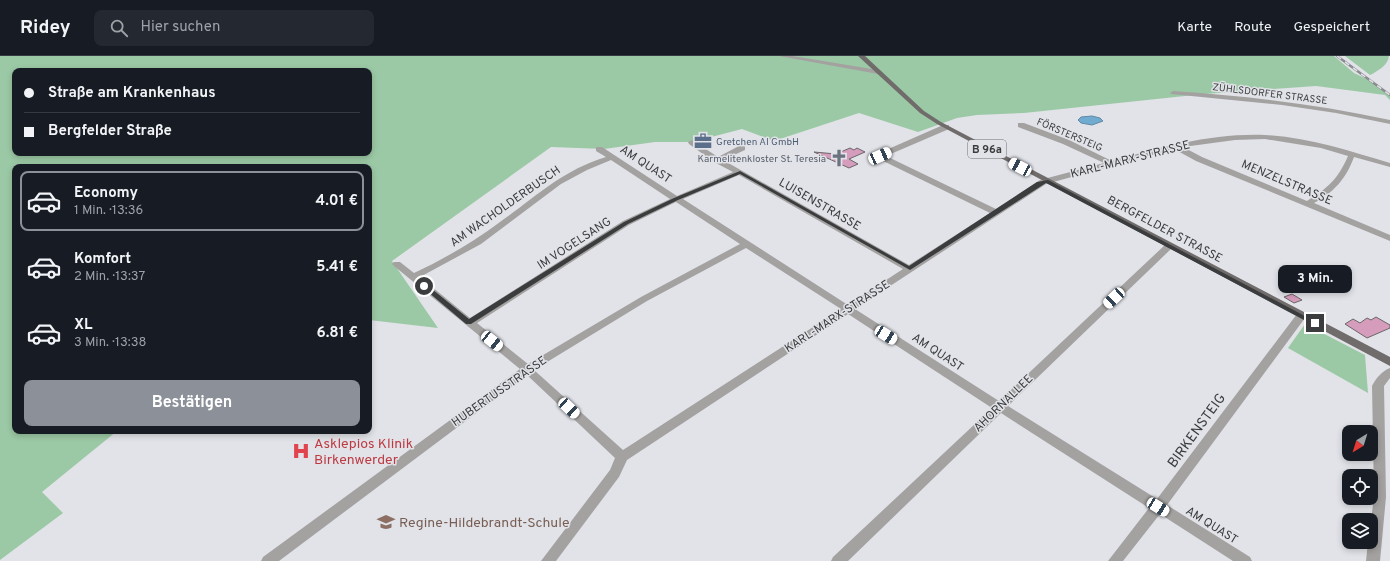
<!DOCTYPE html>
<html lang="de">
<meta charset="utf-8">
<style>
:root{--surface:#171b24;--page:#242831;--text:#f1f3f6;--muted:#9ea1a6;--line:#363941;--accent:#8c9099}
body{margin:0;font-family:Overpass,sans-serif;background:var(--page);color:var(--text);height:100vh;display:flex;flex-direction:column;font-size:15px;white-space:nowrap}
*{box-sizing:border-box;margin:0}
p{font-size:13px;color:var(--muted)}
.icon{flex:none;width:22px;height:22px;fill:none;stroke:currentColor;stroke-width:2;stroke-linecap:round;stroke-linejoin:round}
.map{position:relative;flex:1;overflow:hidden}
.drawer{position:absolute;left:12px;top:108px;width:360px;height:270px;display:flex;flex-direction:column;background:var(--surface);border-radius:8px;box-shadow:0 2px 6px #0003}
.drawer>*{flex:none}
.hud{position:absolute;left:12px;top:12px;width:360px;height:88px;border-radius:8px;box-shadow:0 2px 6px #0003;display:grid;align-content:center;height:88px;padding:0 12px;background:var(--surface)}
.needle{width:26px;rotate:218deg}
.controls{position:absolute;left:1342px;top:369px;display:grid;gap:8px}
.controls a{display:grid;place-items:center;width:36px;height:36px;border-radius:8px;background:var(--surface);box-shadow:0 2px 6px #0003;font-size:20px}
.end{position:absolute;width:18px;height:18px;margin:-9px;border:5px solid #3b3c3e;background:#fff;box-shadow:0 0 0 2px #fff}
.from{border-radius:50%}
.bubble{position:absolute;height:28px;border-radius:8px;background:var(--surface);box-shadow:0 2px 6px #0003;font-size:13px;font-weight:700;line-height:28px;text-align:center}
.car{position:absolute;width:12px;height:24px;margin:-12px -6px;border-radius:5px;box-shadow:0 0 3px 1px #0007;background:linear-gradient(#fff 24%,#345 0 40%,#fff 0 76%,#345 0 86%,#fff 0)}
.hud b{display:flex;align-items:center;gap:14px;height:38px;font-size:15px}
.hud b+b{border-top:1px solid var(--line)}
.hud i{width:10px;height:10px;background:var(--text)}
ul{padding:7px 0 0;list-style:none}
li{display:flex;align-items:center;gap:12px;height:60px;margin:0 8px 6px;padding:0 4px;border:2px solid transparent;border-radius:8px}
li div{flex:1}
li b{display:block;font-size:15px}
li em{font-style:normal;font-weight:700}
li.current{border-color:var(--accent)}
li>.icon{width:36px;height:36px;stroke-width:1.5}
.button{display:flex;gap:8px;margin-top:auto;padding:8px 12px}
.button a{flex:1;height:46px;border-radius:8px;background:var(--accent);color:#fff;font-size:16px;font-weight:700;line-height:46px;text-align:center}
header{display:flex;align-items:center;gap:24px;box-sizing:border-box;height:56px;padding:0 20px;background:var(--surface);border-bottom:1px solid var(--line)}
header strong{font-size:19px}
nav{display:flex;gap:22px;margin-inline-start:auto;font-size:14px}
.search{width:280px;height:36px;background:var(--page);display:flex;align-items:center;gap:10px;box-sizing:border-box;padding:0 14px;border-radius:8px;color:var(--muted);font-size:15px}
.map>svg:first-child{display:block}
.green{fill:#9cc9a5;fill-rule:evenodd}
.water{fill:#71acd0;stroke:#618aa4}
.building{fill:#d69cbc;stroke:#6b6669}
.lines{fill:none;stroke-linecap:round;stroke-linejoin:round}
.minor{fill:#a4a2a1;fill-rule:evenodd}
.major{fill:#706c6b;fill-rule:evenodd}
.rail-casing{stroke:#8b8c90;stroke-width:2.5}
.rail{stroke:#e1e3e8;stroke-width:1.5;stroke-dasharray:5;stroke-linecap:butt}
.route{fill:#3b3c3e}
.labels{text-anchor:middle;stroke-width:3;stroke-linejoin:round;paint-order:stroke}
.far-street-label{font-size:10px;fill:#3b3c3e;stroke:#e1e3e8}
.far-service-label{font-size:10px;fill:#4e5e75;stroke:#e1e3e8;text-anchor:start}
.far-worship-label{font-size:10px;fill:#5b616d;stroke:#e1e3e8;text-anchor:end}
.shield{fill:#e1e3e8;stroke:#6d6e71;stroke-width:1}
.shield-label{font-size:11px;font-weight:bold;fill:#3b3c3e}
.street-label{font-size:12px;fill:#3b3c3e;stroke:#e1e3e8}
.near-street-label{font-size:14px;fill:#3b3c3e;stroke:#e1e3e8}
.near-health-label{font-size:14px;fill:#be3a42;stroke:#e1e3e8;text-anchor:start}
.near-education-label{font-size:14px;fill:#785e54;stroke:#e1e3e8;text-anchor:start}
</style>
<header>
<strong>Ridey</strong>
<div class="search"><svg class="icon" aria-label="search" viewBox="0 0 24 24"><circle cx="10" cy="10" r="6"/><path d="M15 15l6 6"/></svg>Hier suchen</div>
<nav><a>Karte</a><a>Route</a><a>Gespeichert</a></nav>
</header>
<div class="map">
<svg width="1390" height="505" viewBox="0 0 1390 505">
<rect width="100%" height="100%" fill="#e1e3e8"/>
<!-- green -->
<g class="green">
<path d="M0,0H1334L1354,17L1369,24L1390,39V44L1385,39L1316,30L1204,38L1024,57L977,59L957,62L918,76L859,57L774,85L742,73L692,86H655L604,93L551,91L392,205L438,272L369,264V111H15V375H117L42,436L63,457L0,504ZM15,15H369V97H15Z"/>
<path d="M1345,0H1389C1388,9 1378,15 1370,19Z"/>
<path d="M1305,268L1365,299L1368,337L1288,292Z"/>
</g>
<!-- water -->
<path class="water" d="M1092,60L1100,62L1103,65L1092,69L1081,67L1078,64L1081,61Z"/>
<!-- building -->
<g class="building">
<path d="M850,92L854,94L857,92L865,96L849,103L858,108L849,112L814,96L836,98Z"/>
<path d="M1292,238L1302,244L1294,247L1284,241Z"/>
<path d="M1376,261L1390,269V272L1367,282L1345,268L1353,263L1360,267L1367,262L1371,264Z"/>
</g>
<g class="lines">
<!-- minor -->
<g class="minor">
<path d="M779,0H793L878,14L881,16L878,18Z"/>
<path d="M1173,35C1246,40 1318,48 1390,64V68L1336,57L1282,49L1171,38L1170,37Z"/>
<path d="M1018,67H1024L1069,84L1112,105C1161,91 1213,77 1265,79C1308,81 1349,95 1390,107V111L1354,101C1346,123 1334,136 1314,147L1390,179V185L1196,105L1174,93L1046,128L855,253L999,345L1166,188H1172L1174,190L1172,192L1008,350L1157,443L1297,258H1305L1306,260L1305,262L1167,449L1250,501L1252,505H1233L1160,458L1123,505H1108L1149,452L1001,357L848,505H831L833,501L992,352L848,258L627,404L619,421L556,505H541L610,414L615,402L527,319L279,505H261L263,501L520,313L394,210L392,208L394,206H400L414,217C444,203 473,186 500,166C537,140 561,115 606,101L596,95V91H602L677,140L733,116L714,106L689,88L688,86L692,84L718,101L739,90H745V94L723,104L909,209L990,157L877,102V98L943,69H949V73L886,100L996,153L1040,124L1104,107L1063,88L1018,71ZM1265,83L1321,92L1348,100C1338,123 1328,132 1307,145L1202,101L1183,91L1235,84ZM611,104L670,143L623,165L470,262L420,221L481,188L561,128L587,114ZM739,119L903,213L848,249L683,143ZM676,146L740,188L641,241L528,308L477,267L629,169ZM746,192L841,253L623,394L534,314L647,245Z"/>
<path d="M1390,312V322L1384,330L1386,441L1380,505H1366L1368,486H1371V464L1374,441L1372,330C1376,322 1382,315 1390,312Z"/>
</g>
<!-- major -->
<path class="major" d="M858,0H865L924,55L941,66L1390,301V310L937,68L920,57Z"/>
<!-- rail casing -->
<g class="rail-casing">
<path id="rail" d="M1337,0L1390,39"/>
</g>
<!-- rail -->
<use href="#rail" class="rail"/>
</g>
<!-- route -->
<path class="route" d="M740,115L909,210L1037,126L1048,124L1318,267L1312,268L1046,127L910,214L740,118L678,144L628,168L471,268H466L421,230L427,229L469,263L624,166L674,142Z"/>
<!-- icons -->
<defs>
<g id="office-bare" transform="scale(1.38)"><path d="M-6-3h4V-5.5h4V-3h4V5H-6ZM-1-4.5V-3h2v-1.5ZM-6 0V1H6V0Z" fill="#5c6f8a" stroke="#e1e3e8" stroke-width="2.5" paint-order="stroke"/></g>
<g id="church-bare" transform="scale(1.38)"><path d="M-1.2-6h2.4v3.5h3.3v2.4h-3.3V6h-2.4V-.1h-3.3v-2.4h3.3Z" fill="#6b7280" stroke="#e1e3e8" stroke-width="2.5" paint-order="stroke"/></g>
<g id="hospital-bare" transform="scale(1.38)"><path d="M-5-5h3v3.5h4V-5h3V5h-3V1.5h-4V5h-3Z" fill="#e0444e" stroke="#e1e3e8" stroke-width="2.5" paint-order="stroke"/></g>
<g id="school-bare" transform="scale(1.38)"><path d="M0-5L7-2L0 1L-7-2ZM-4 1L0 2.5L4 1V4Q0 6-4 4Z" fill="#8d6e63" stroke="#e1e3e8" stroke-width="2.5" paint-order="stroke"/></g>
</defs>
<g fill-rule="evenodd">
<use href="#office-bare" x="703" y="85"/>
<use href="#church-bare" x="839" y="102"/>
<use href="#hospital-bare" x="301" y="395"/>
<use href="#school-bare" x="386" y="466"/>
</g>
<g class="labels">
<!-- far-street labels -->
<g class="far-street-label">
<text transform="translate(1270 37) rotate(7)" y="4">ZÜHLSDORFER STRASSE</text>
<text transform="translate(1070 78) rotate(23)" y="4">FÖRSTERSTEIG</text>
</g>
<!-- far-service labels -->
<g class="far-service-label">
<text x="716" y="89">Gretchen AI GmbH</text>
</g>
<!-- far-worship labels -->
<g class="far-worship-label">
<text x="826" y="106">Karmelitenkloster St. Teresia</text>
</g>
<!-- shield labels -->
<rect class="shield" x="968" y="84" width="38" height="18" rx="3"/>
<g class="shield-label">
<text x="987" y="97">B 96a</text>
</g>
<!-- street labels -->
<g class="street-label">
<text transform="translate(1130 103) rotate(-14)" y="4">KARL-MARX-STRASSE</text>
<text transform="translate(646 108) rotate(33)" y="4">AM QUAST</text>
<text transform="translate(1287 126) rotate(23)" y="4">MENZELSTRASSE</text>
<text transform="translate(820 148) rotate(30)" y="4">LUISENSTRASSE</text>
<text transform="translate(505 150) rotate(-35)" y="4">AM WACHOLDERBUSCH</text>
<text transform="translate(1165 173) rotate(28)" y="4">BERGFELDER STRASSE</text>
<text transform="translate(574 187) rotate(-33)" y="4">IM VOGELSANG</text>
<text transform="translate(837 260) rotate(-33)" y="4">KARL-MARX-STRASSE</text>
<text transform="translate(938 296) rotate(33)" y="4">AM QUAST</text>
<text transform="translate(499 335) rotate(-35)" y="4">HUBERTUSSTRASSE</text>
<text transform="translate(1003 347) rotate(-44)" y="4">AHORNALLEE</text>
<text transform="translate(1212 469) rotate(32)" y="4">AM QUAST</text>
</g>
<!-- near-street labels -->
<g class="near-street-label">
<text transform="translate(1196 374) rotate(-54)" y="5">BIRKENSTEIG</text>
</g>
<!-- near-health labels -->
<g class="near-health-label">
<text x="314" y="392">Asklepios Klinik<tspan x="314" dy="16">Birkenwerder</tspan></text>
</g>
<!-- near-education labels -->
<g class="near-education-label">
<text x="399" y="471">Regine-Hildebrandt-Schule</text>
</g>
</g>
</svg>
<div class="controls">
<a><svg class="needle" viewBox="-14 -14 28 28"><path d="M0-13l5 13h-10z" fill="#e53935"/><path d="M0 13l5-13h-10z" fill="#9ea1a6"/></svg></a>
<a><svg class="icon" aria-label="locate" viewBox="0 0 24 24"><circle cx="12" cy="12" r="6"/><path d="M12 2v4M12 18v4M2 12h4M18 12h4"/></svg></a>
<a><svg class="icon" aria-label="layers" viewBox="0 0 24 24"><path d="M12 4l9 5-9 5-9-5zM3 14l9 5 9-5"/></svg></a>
</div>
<i class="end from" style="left:424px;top:230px"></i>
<i class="end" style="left:1315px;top:267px"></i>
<div class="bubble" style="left:1278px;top:209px;width:74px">3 Min.</div>
<i class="car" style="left:880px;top:100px;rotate:66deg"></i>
<i class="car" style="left:1020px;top:111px;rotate:298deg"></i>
<i class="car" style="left:1114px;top:242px;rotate:227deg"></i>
<i class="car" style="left:886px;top:279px;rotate:122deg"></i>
<i class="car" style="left:492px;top:285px;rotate:129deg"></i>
<i class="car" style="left:569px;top:352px;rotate:133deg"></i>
<i class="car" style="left:1158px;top:451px;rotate:122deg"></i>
<div class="hud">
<b><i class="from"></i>Straße am Krankenhaus</b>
<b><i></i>Bergfelder Straße</b>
</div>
<section class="drawer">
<ul>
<li class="current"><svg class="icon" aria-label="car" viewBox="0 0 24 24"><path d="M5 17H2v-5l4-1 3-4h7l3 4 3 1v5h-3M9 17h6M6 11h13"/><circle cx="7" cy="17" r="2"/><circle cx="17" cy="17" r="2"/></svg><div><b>Economy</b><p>1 Min. · 13:36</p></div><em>4.01 €</em></li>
<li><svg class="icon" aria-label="car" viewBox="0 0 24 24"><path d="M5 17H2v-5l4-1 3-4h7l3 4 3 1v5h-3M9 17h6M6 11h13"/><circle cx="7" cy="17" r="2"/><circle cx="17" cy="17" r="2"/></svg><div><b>Komfort</b><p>2 Min. · 13:37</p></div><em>5.41 €</em></li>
<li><svg class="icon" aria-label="car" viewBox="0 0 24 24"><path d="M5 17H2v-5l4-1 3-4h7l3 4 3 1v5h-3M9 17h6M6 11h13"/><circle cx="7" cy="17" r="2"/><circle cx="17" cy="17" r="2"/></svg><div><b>XL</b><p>3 Min. · 13:38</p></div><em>6.81 €</em></li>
</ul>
<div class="button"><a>Bestätigen</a></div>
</section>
</div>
